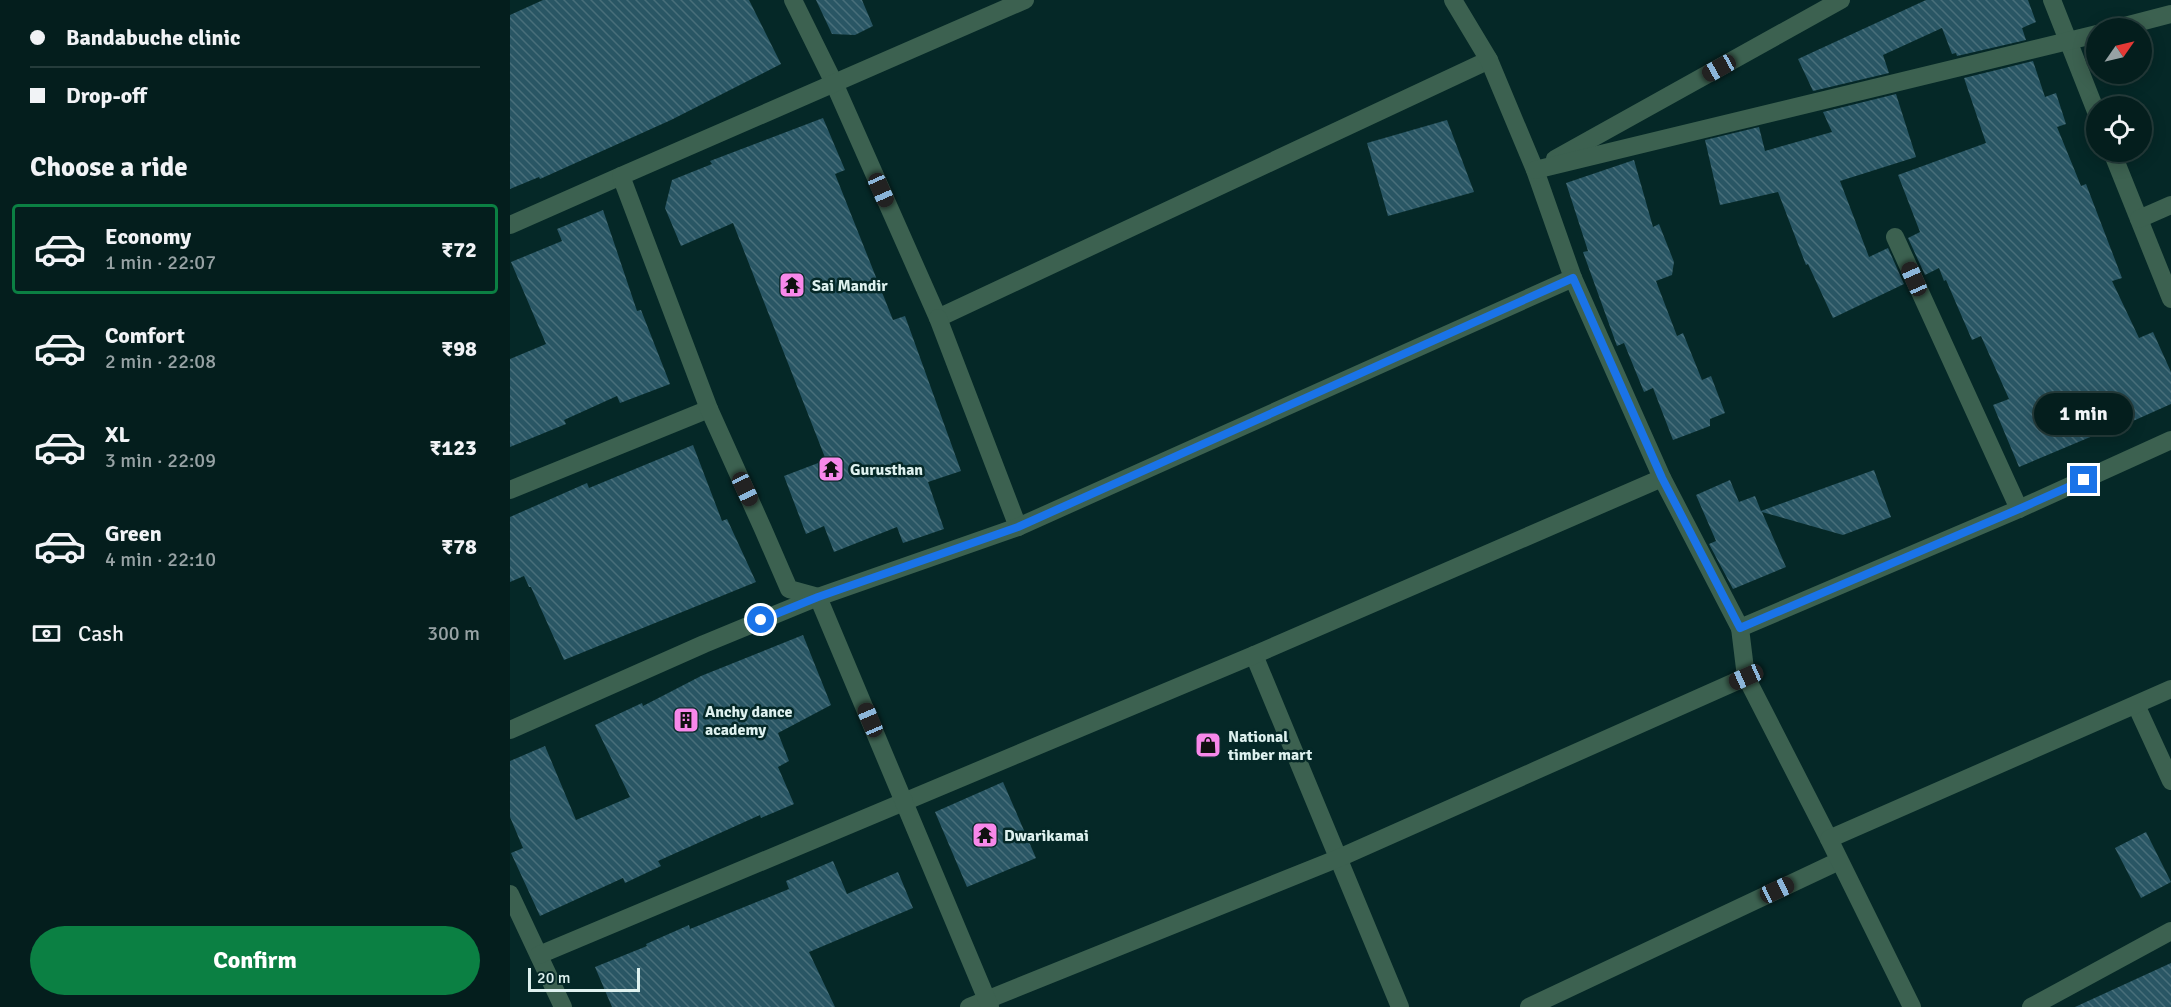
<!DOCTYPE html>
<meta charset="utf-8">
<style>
:root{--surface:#041e1d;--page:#0d2726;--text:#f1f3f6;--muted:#97a2a4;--line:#253c3b;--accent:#0b8043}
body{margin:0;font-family:Signika,sans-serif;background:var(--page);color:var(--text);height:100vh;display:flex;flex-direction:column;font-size:22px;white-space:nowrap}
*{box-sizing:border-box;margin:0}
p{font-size:20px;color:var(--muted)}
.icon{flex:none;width:33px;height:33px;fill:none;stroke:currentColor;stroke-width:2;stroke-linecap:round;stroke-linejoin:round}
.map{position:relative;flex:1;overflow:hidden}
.details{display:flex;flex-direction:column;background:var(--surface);width:510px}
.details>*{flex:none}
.guide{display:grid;align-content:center;height:132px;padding:0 30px;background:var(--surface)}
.needle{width:39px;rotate:56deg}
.buttons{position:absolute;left:1576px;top:18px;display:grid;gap:12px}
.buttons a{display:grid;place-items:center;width:66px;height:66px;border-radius:50%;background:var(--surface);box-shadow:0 3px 15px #0003,0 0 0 2px var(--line);font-size:30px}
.scale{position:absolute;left:18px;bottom:15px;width:112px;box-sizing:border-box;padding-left:6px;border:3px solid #def1ef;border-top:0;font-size:16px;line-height:21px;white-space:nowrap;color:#def1ef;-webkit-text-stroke:4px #052827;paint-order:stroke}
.end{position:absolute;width:27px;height:27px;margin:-14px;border:8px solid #1a73e8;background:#fff;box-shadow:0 0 0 3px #fff}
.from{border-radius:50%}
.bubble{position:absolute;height:42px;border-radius:21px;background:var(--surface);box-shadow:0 3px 15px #0003,0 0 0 2px var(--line);font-size:20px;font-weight:800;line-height:42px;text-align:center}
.car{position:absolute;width:18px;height:36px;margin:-18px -9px;border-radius:8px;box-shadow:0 0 4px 2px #0007;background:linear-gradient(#222 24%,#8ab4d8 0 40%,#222 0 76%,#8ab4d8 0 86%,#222 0)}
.guide b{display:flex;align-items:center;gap:21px;height:57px;font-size:22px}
.guide b+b{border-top:2px solid var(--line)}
.guide i{width:15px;height:15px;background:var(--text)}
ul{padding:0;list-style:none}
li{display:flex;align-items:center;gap:18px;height:90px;margin:0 12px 9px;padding:0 18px;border:3px solid transparent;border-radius:6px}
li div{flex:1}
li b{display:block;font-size:22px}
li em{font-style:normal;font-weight:800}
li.active{border-color:var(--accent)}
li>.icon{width:54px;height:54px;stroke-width:1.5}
h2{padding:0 30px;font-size:27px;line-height:72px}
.pay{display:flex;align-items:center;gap:15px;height:66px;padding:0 30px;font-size:22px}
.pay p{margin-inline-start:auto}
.button{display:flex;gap:12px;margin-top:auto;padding:12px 30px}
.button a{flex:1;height:69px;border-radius:36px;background:var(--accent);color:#fff;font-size:24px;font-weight:800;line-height:69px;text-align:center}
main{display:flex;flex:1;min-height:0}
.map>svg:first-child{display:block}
.building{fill:url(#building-back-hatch)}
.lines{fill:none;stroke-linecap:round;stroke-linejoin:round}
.street{stroke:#3c6150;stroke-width:18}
.route{stroke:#1a73e8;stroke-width:8}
.labels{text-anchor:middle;stroke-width:5;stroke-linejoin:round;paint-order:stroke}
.poi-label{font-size:16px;font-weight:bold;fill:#def1ef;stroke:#052827;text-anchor:start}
</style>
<main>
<section class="details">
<div class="guide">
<b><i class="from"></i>Bandabuche clinic</b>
<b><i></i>Drop-off</b>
</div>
<h2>Choose a ride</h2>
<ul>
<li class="active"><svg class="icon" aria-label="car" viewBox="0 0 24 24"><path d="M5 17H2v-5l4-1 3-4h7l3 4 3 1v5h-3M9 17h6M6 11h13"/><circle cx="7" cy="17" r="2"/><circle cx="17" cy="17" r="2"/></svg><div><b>Economy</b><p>1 min · 22:07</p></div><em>₹72</em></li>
<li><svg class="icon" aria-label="car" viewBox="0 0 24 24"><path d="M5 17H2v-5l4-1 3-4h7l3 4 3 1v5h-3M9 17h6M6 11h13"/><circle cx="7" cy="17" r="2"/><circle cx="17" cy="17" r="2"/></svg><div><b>Comfort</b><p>2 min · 22:08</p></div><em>₹98</em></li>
<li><svg class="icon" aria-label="car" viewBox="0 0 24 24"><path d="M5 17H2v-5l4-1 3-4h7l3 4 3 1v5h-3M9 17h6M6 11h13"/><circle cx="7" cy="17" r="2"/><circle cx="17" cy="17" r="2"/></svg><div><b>XL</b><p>3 min · 22:09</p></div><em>₹123</em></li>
<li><svg class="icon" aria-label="car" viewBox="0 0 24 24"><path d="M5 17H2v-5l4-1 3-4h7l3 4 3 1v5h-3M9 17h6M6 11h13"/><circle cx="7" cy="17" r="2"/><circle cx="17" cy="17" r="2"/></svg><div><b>Green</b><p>4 min · 22:10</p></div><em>₹78</em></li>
</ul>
<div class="pay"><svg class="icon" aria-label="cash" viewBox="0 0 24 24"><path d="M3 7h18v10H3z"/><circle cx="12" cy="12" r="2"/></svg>Cash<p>300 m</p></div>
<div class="button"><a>Confirm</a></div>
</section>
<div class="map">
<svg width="1661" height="1007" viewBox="0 0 1661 1007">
<defs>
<pattern id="building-back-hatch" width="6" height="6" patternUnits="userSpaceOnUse" patternTransform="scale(1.5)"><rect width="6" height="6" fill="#295664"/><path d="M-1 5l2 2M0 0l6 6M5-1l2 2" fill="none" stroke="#486f7a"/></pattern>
</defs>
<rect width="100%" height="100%" fill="#052827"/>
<!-- building -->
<g class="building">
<path d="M33,0H239L271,64L161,120L30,179L29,177L0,189V15Z"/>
<path d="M306,0H352L363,26L345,35L322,34Z"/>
<path d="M1416,0H1518L1526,22L1512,28L1516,40L1447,56L1446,53L1442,54L1432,28L1373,55L1379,73L1303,91L1288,59Z"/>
<path d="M1523,61L1535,97L1546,93L1556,124L1547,127L1571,186L1576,184L1612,278L1602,281L1629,338L1643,332L1661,372V404L1605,429L1604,427L1509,467L1483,405L1499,399L1471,336L1462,340L1436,280L1434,281L1429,268L1415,275L1398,238L1410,232L1388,175L1476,143L1454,78Z"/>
<path d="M1386,94L1406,157L1330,181L1359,257L1378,248L1394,284L1323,318L1298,264L1296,265L1268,192L1210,205L1195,140L1249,127L1255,151L1322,132L1313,112Z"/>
<path d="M313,118L335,170L325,174L383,320L395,316L451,471L418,482L434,529L393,543L387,527L324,552L314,526L296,534L274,476L316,460L223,223L171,246L155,208L162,180L202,164L200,161Z"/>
<path d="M937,120L964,192L878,216L857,143Z"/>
<path d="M1124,160L1143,227L1149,224L1164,262L1162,275L1146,281L1167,336L1173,333L1192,380L1201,376L1215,413L1200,419V426L1163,440L1143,388L1134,392L1114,343L1107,346L1073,252L1078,251L1056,183Z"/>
<path d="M93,210L127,311L131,310L160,384L110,403L107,396L54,420L56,424L0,447V359L36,344L1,262L52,241L47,229Z"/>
<path d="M183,445L212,521L217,519L246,582L54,660L21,587H19L14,576L0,582V517L77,483L79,488Z"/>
<path d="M1364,470L1381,517L1333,535L1252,512L1276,567L1223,589L1199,544L1206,541L1186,495L1220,480L1229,502L1245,496L1251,511Z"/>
<path d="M293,635L321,705L268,733L279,761L268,767L284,804L251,818L250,815L148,861L151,866L115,883L113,878L30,916L1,853L13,848L0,817V761L35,746L66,820L120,797L85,725L132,703L133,706L191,676Z"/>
<path d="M493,782L526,858L457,887L425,812Z"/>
<path d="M1636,832L1661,882L1631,898L1605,848Z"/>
<path d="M323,861L337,894L388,872L403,908L299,952L325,1007H102L85,967L137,946L136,944L179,925L180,929L279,889L276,881Z"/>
<path d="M1661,963V1007H1565Z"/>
</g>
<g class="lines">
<!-- street -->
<g class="street">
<path d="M283,0L324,83L428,318L979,60"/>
<path d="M943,0L979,60L1025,170L1063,278L1152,478L1230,628L1509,509L1661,440"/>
<path d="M1542,0L1587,114"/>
<path d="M1607,28L1661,14"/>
<path d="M1602,152L1661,299"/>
<path d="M1045,159L1331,0"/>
<path d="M1025,170L1587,34"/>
<path d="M1629,219L1661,205"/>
<path d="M0,225L111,176"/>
<path d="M1385,237L1509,509"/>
<path d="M428,318L508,527"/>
<path d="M0,490L199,409"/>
<path d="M744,655L890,1007"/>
<path d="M1236,677L1319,839"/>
<path d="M1626,705L1661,781"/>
<path d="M0,730L194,644L308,597L508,527L1063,278"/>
<path d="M0,894L53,1007"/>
<path d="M29,955L744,655L1152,478"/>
<path d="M459,1007L829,858L1236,677L1230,628"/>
<path d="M480,1007L308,597L279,589L253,529L199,409L111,176L515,0"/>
<path d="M1019,1007L1329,861"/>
<path d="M1402,1007L1319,839L1661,689"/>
<path d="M1521,1007L1661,931"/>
</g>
</g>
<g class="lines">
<!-- route -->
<path class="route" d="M251,620L308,597L508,527L1063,278L1152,478L1230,628L1509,509L1574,480"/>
</g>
<!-- icons -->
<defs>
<g id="temple-square" transform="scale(1.35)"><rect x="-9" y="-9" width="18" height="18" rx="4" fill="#f888ea" stroke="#052827"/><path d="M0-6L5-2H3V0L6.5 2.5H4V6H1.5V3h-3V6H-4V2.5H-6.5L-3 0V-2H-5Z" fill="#111"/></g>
<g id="building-square" transform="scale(1.35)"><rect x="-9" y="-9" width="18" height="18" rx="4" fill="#f888ea" stroke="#052827"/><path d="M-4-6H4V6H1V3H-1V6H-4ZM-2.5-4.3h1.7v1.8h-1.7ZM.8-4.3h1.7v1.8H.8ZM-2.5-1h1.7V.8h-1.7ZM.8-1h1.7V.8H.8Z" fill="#111"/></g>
<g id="shop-square" transform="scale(1.35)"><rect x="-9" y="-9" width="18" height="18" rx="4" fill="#f888ea" stroke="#052827"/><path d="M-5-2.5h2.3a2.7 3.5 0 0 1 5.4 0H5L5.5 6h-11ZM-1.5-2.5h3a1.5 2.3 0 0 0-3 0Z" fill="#111"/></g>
</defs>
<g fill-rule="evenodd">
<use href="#temple-square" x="282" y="285"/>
<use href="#temple-square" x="321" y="469"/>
<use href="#building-square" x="176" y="720"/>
<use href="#shop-square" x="698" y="745"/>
<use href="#temple-square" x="475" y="835"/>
</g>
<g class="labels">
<!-- poi labels -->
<g class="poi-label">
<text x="302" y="291">Sai Mandir</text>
<text x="340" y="475">Gurusthan</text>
<text x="195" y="717">Anchy dance<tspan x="195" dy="18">academy</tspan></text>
<text x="718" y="742">National<tspan x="718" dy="18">timber mart</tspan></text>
<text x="494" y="841">Dwarikamai</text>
</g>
</g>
</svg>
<div class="buttons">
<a><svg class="needle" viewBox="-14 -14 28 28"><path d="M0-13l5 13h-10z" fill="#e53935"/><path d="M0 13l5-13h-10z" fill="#97a2a4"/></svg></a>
<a><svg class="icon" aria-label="locate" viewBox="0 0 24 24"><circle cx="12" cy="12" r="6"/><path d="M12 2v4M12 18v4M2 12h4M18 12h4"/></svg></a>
</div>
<div class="scale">20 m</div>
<i class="end from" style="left:251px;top:620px"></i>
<i class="end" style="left:1574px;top:480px"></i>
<div class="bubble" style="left:1524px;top:393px;width:99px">1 min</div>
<i class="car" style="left:1209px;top:68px;rotate:241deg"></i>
<i class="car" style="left:371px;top:190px;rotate:156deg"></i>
<i class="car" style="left:1404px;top:279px;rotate:336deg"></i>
<i class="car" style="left:235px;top:489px;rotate:155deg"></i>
<i class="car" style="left:1236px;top:677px;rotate:246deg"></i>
<i class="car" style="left:360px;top:720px;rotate:337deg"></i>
<i class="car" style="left:1267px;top:890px;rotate:65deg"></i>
</div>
</main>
